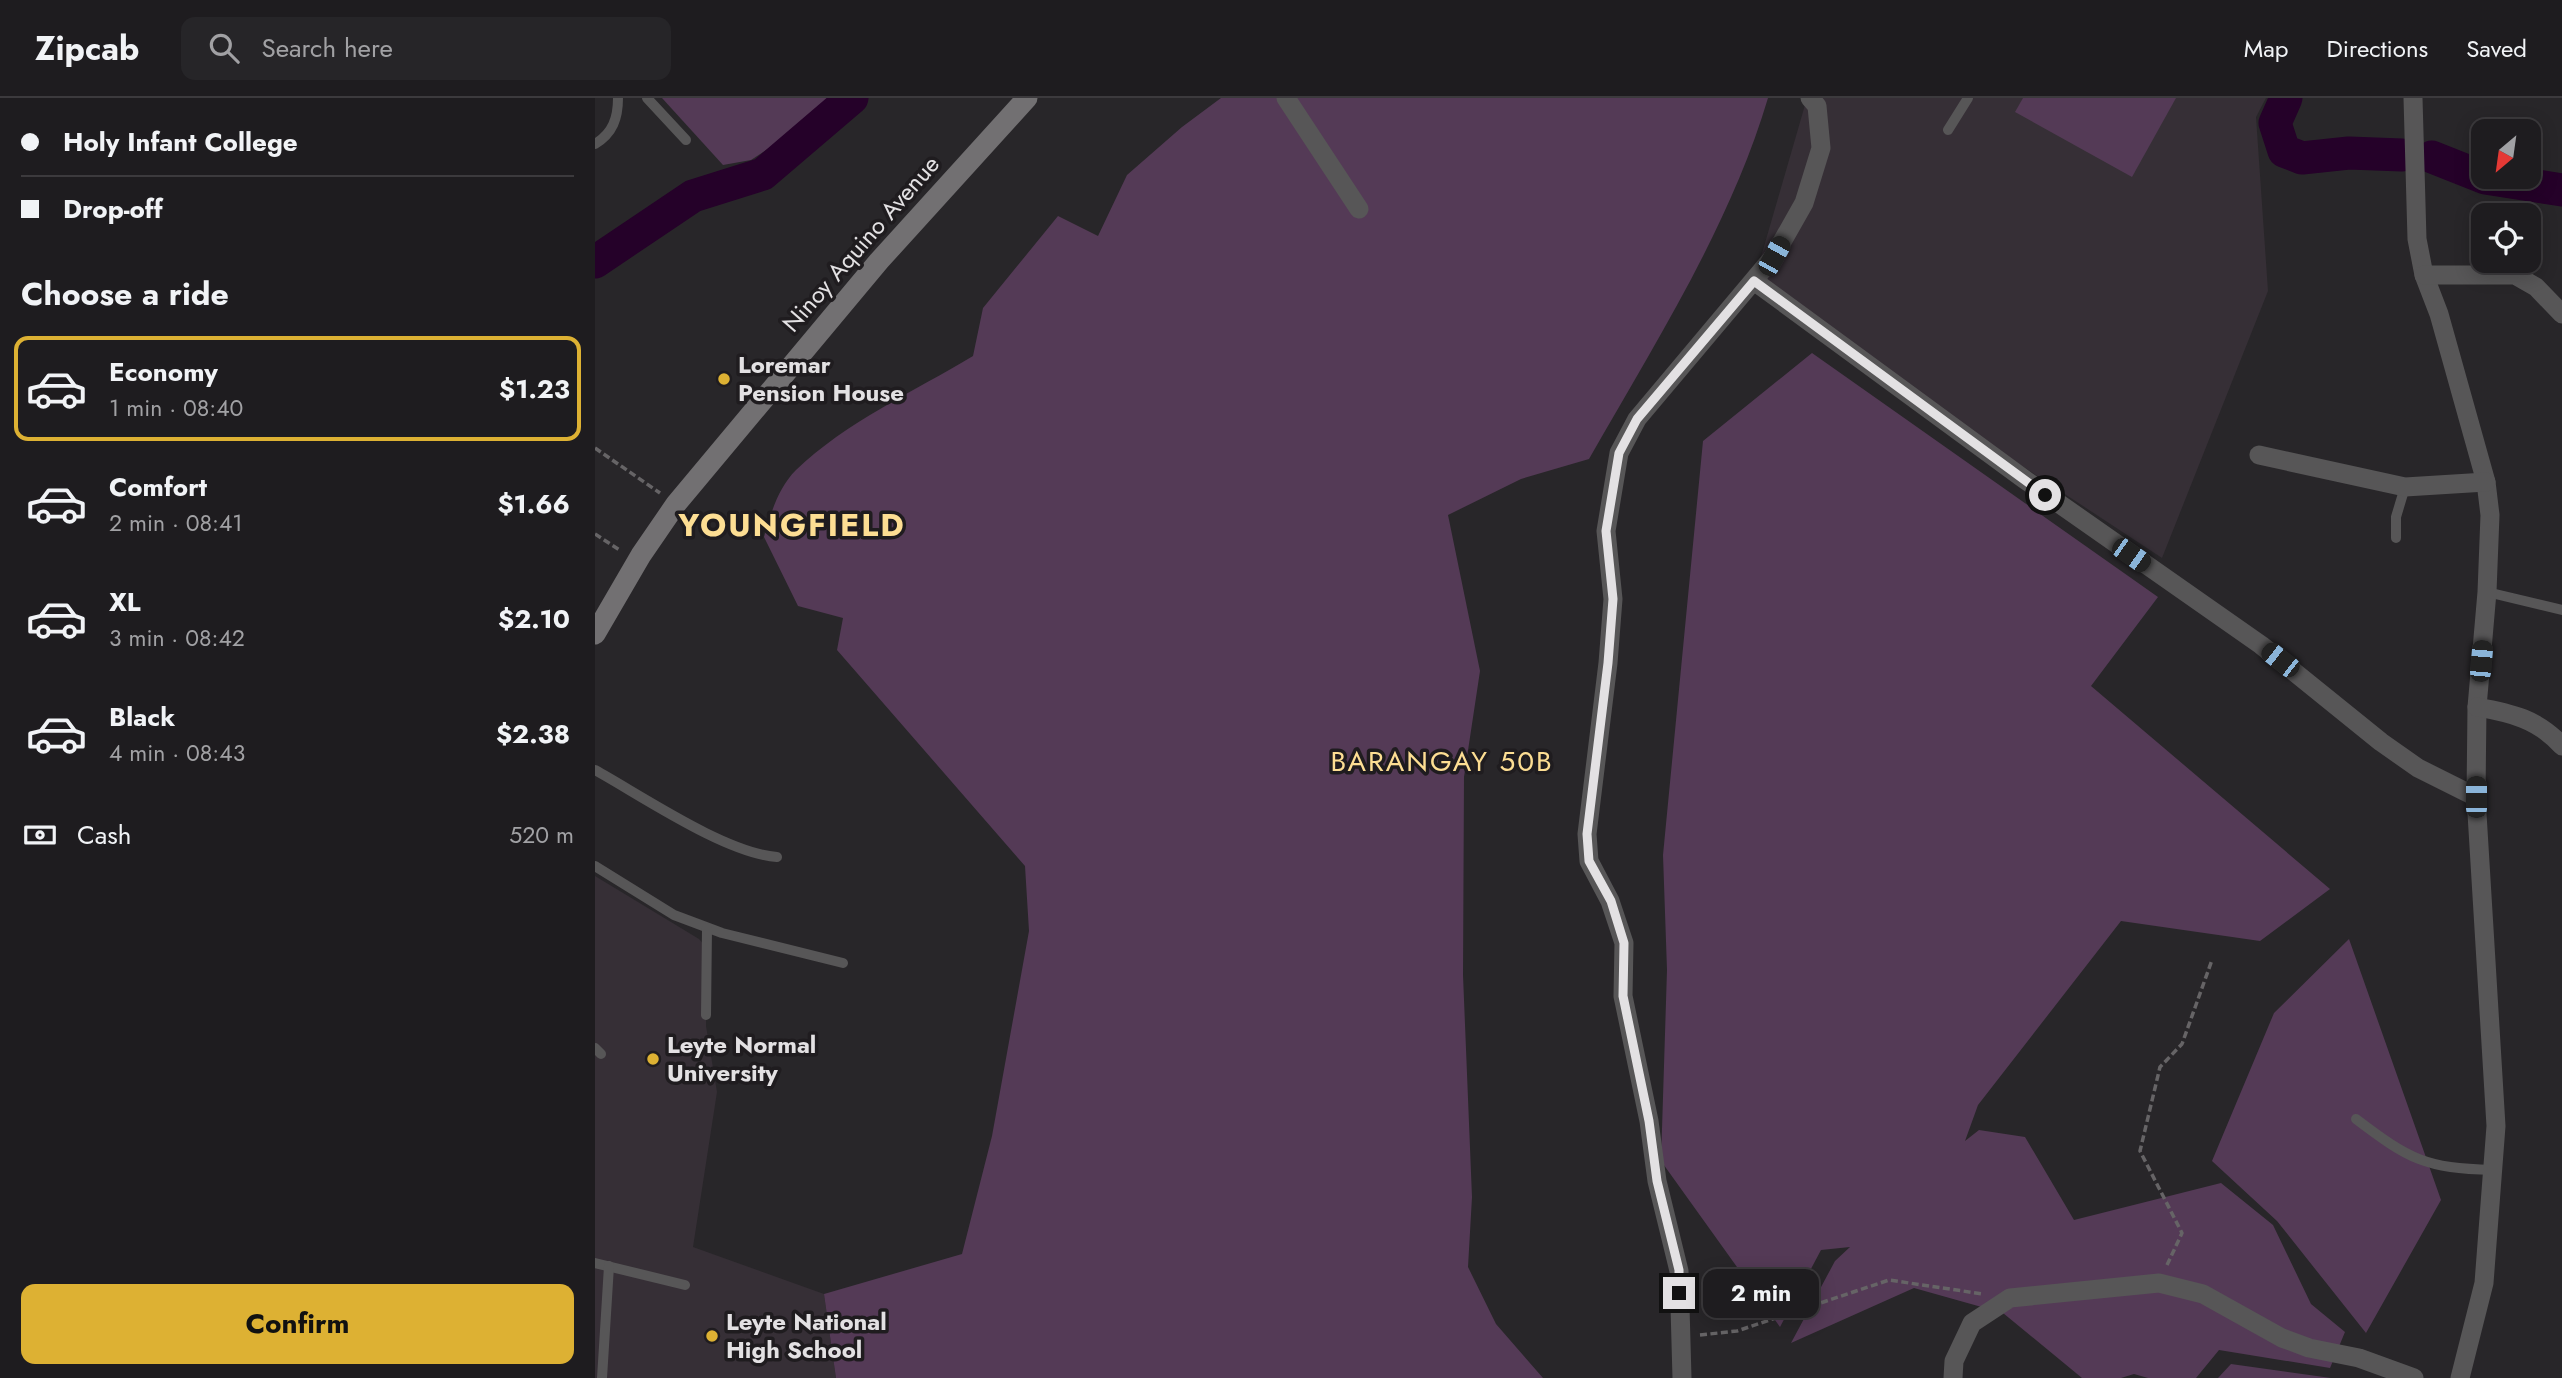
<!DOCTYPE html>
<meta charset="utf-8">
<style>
:root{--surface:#1e1c1f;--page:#262528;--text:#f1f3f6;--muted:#a1a1a4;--line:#3c3a3d;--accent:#ddb133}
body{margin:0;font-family:Jost,sans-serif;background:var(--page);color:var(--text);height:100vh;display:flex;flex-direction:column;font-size:26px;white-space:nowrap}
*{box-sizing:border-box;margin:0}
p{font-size:23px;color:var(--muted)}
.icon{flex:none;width:38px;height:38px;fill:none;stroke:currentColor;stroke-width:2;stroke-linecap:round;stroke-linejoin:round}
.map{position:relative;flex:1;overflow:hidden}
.side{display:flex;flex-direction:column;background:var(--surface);width:595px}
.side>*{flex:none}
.banner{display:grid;align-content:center;height:154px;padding:0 21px;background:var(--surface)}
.needle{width:46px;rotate:209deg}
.controls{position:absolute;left:1876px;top:21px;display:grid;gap:14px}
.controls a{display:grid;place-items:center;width:70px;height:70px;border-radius:14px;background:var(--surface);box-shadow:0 4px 18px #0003,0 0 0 2px var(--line);font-size:35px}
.end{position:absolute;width:32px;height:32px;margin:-16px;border:9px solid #e3e1e3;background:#111;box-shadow:0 0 0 4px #111}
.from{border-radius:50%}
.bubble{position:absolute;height:49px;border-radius:14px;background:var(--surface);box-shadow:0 4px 18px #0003,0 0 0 2px var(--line);font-size:23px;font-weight:700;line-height:49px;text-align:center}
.car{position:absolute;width:21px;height:42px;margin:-21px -10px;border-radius:9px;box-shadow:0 0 5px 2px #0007;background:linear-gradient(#222 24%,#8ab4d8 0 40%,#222 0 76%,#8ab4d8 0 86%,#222 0)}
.banner b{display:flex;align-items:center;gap:24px;height:66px;font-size:26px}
.banner b+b{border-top:2px solid var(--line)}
.banner i{width:18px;height:18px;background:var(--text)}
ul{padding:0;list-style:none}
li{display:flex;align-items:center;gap:21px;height:105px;margin:0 14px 10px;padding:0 7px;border:4px solid transparent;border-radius:14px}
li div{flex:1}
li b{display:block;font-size:26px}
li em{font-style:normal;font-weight:700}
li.active{border-color:var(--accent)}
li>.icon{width:63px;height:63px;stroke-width:1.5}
h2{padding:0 21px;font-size:32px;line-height:84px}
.pay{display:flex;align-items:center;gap:18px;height:77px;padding:0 21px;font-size:26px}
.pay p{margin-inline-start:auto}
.button{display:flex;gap:14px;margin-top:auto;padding:14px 21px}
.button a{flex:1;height:80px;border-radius:14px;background:var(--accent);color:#111;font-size:28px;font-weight:700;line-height:80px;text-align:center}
header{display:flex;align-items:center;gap:42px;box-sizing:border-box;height:98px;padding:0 35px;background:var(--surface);border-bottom:2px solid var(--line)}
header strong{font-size:33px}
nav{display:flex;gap:38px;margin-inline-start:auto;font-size:24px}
.search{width:490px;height:63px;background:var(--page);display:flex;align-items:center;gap:18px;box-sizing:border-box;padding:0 24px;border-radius:14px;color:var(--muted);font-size:26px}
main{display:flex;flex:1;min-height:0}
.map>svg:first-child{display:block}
.built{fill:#362f36}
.green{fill:#543a56}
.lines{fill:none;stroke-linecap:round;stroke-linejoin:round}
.river{stroke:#250129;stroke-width:33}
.path{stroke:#666466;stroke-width:3.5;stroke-dasharray:7 3.5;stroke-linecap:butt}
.service{stroke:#575657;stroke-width:10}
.minor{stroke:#575657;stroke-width:19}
.secondary{stroke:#727072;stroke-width:21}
.route{stroke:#e3e1e3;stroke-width:9}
.poi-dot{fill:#ddb133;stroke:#1f1c1f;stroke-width:2.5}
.labels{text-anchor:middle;stroke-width:7;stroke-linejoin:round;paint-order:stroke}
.street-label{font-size:24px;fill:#e3e1e3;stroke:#1f1c1f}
.poi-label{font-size:24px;font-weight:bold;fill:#e3e1e3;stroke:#1f1c1f;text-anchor:start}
.quarter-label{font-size:28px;letter-spacing:2px;fill:#fdde93;stroke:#1f1c1f}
.district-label{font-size:32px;font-weight:bold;letter-spacing:2px;fill:#fdde93;stroke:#1f1c1f}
</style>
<header>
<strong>Zipcab</strong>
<div class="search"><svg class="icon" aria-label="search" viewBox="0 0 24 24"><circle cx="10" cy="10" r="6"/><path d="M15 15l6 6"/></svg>Search here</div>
<nav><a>Map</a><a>Directions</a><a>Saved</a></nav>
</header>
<main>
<section class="side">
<div class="banner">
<b><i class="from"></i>Holy Infant College</b>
<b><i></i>Drop-off</b>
</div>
<h2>Choose a ride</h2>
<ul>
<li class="active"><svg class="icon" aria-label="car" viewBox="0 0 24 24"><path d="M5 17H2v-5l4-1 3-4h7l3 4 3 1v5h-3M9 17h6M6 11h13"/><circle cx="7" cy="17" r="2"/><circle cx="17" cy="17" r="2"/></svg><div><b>Economy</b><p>1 min · 08:40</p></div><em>$1.23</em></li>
<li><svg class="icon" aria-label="car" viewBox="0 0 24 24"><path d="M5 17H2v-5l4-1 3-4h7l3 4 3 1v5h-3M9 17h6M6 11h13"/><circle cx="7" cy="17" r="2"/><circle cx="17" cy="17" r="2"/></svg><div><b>Comfort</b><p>2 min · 08:41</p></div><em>$1.66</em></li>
<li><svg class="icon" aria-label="car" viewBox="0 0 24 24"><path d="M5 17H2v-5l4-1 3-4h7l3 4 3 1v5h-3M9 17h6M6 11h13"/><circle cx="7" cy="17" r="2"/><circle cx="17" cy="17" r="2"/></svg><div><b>XL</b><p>3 min · 08:42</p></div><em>$2.10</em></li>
<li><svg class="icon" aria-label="car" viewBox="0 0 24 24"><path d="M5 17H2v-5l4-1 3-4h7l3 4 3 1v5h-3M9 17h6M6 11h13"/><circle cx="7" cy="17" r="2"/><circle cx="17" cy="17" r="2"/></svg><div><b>Black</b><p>4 min · 08:43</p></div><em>$2.38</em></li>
</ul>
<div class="pay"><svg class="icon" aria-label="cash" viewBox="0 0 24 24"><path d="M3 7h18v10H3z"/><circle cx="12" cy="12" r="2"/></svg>Cash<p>520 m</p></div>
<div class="button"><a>Confirm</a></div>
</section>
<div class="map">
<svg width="1967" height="1280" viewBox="0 0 1967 1280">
<rect width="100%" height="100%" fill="#282629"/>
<!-- built -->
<g class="built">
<path d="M1212,0H1671L1661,19L1673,193L1567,460L1157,190Z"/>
<path d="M0,778L104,841L111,849V928L122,994L98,1149L229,1196L241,1280H0Z"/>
</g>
<!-- green -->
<g class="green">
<path d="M67,0H239L216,23L156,62L128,67Z"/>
<path d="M626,0H1173C1135,128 1060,245 994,361L926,381L853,417L885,573L869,679L868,877L877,1099L873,1169L901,1226L948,1280H241L229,1196L367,1156L397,1038L434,833L430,768L242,552L248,520L203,508L169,439C176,415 183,390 201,372C251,324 320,293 378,258L388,210L463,118L503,138L532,77L587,29Z"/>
<path d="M1428,0H1581L1537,79L1420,14Z"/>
<path d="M1217,255L1563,499L1496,588L1735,791L1665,843L1526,823L1383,1007L1370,1043L1384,1032L1430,1039L1479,1122L1626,1085L1678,1127L1716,1206L1750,1234L1735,1270L1624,1252L1601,1280H1553L1539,1276L1526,1280H1487L1408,1215L1319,1190L1196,1245L1240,1163L1255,1149L1226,1152L1185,1229L1066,1063L1072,872L1068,757L1108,343Z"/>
<path d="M1754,841L1846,1102L1771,1235L1682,1123L1617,1063L1679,915Z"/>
<path d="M1636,1266L1736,1280H1623Z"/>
</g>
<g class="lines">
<!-- river -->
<g class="river">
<path d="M1691,0L1680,25L1689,53L1707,60L1754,55L1807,57"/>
<path d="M1837,59L1890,80L1967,92"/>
<path d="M0,164L98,98L168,76L257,0"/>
</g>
<!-- path -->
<g class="path">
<path d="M0,350L65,395"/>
<path d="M0,436L26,453"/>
<path d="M1572,1167L1587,1135L1545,1053L1565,969L1587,946L1617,862"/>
<path d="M1105,1237L1142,1233L1294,1182L1388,1196"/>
</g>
<!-- service -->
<g class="service">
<path d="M52,0L91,42"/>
<path d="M1353,32L1373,0"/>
<path d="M0,46C18,35 23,20 23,0"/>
<path d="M1801,440V419L1810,389"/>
<path d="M1892,494L1967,512"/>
<path d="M0,672C47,698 130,755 182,759"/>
<path d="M0,768L79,817L127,835L248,865"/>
<path d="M111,917L112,830"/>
<path d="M0,950L6,956"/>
<path d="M1761,1021C1815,1062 1830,1070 1898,1072"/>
<path d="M0,1165L90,1187"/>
<path d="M7,1280L14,1168"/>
</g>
<!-- minor -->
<g class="minor">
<path d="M691,0L764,111"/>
<path d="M1818,0L1822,141L1829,177L1844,216L1891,384L1895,417L1892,494L1882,609L1881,699L1901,1028L1889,1185L1865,1280"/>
<path d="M1829,177H1920L1941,189L1967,216"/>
<path d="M1159,183L1429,381L1666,547L1786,644L1823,670L1881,699"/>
<path d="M1664,357L1810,389L1891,384"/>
<path d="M1882,609C1916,615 1943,621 1967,648"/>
<path d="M1087,1280L1084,1173L1062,1083L1054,1023L1028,898L1029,845L1015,803L994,763L992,736L1013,565L1018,501L1011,433L1024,355L1042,321L1179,158L1209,105L1226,50L1222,8L1215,0"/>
<path d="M1358,1280L1359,1263L1377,1225L1415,1200L1564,1185L1608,1196L1687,1240L1714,1250L1764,1260L1819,1280"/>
</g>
<!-- secondary -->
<path class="secondary" d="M0,536L46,457L81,406L284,163L432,0"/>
</g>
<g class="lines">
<!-- route -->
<path class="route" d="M1084,1195V1172L1062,1083L1054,1023L1028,898L1029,845L1016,803L994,763L992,736L1013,565L1018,501L1011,433L1024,355L1042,321L1159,183L1450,397"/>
</g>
<!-- markers -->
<g class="poi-dot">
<circle cx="129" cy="281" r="7"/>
<circle cx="58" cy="961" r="7"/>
<circle cx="117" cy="1238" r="7"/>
</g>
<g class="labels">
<!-- street labels -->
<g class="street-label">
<text transform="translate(266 146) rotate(-49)" y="8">Ninoy Aquino Avenue</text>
</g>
<!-- poi labels -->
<g class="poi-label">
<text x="143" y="275">Loremar<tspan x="143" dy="28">Pension House</tspan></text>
<text x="72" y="955">Leyte Normal<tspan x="72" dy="28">University</tspan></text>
<text x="131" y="1232">Leyte National<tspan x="131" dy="28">High School</tspan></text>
</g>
<!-- quarter labels -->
<g class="quarter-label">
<text x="847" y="673">BARANGAY 50B</text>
</g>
<!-- district labels -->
<g class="district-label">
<text x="197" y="438">YOUNGFIELD</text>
</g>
</g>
</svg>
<div class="controls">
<a><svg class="needle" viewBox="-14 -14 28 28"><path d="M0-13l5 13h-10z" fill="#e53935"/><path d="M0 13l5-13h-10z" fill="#a1a1a4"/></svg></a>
<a><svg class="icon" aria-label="locate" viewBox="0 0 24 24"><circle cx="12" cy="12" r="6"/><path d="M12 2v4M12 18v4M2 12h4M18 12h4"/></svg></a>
</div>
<i class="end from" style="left:1450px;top:397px"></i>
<i class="end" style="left:1084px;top:1195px"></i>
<div class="bubble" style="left:1108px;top:1171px;width:116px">2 min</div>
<i class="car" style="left:1179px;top:158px;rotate:29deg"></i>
<i class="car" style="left:1536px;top:457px;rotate:125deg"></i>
<i class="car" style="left:1685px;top:562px;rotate:308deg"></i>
<i class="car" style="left:1886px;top:563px;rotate:5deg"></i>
<i class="car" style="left:1881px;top:699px;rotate:0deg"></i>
</div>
</main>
